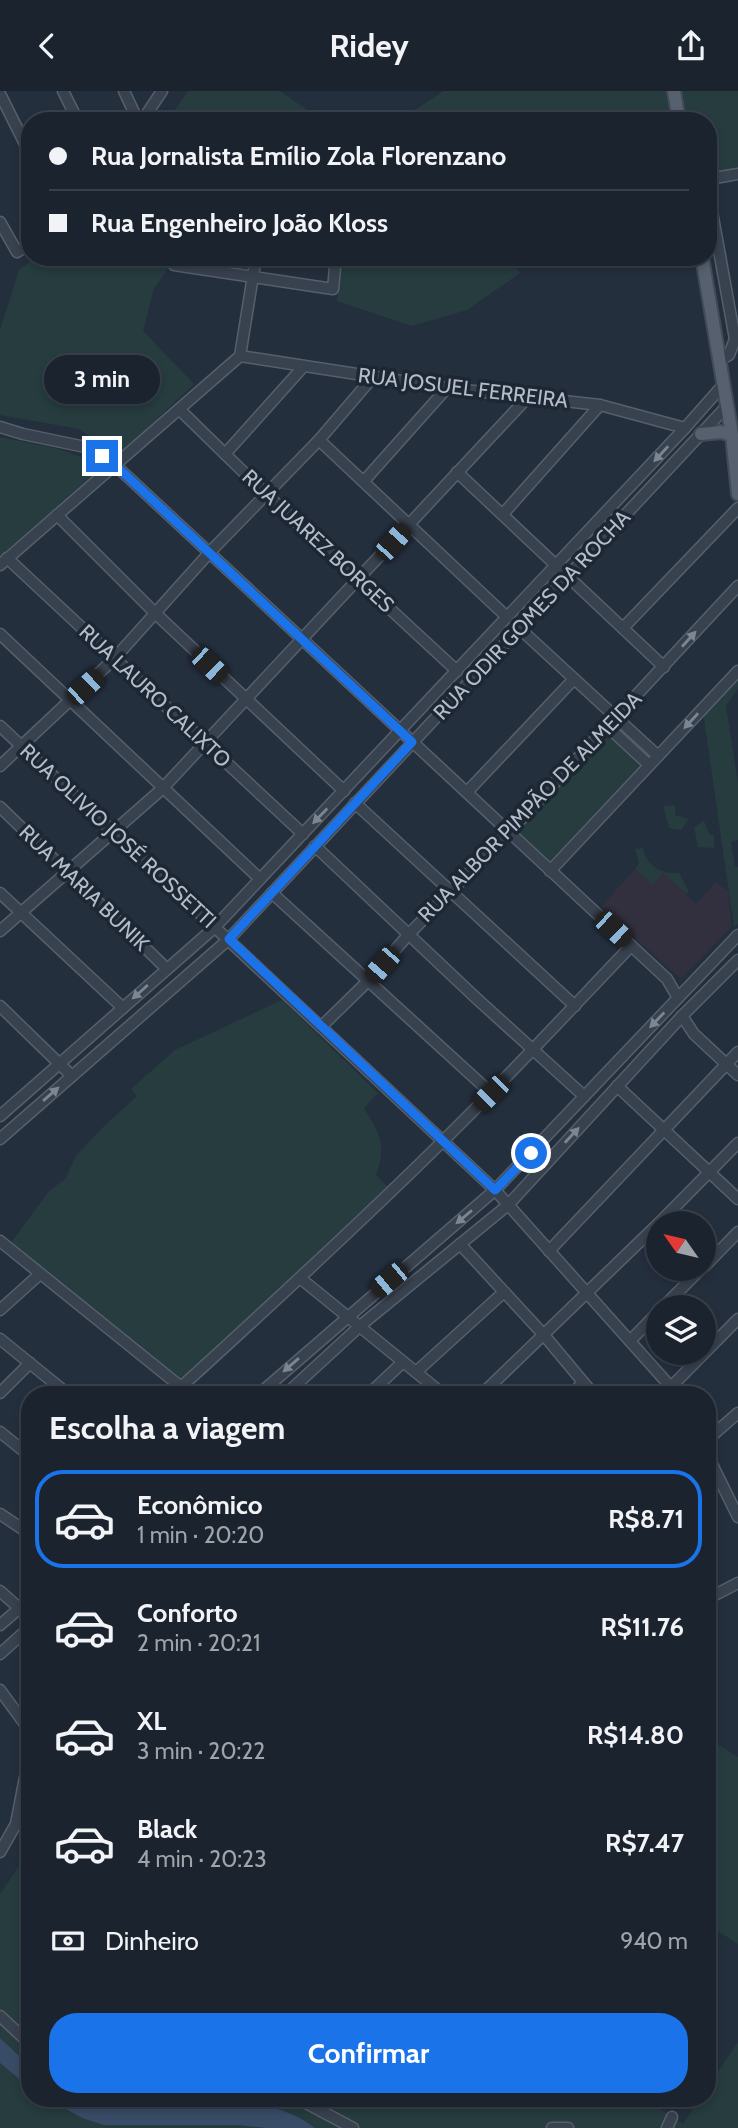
<!DOCTYPE html>
<html lang="pt">
<meta charset="utf-8">
<style>
:root{--surface:#1b232e;--page:#282f3a;--text:#f1f3f6;--muted:#a0a4aa;--line:#39404a;--accent:#1a73e8}
body{margin:0;font-family:Cabin,sans-serif;background:var(--page);color:var(--text);height:100vh;display:flex;flex-direction:column;font-size:26px;white-space:nowrap}
*{box-sizing:border-box;margin:0}
p{font-size:23px;color:var(--muted)}
.icon{flex:none;width:38px;height:38px;fill:none;stroke:currentColor;stroke-width:2;stroke-linecap:round;stroke-linejoin:round}
.map{position:relative;flex:1;overflow:hidden}
.drawer{position:absolute;left:21px;top:1295px;width:695px;height:721px;display:flex;flex-direction:column;background:var(--surface);border-radius:28px;box-shadow:0 4px 10px #0003,0 0 0 2px var(--line)}
.drawer>*{flex:none}
.hud{position:absolute;left:21px;top:21px;width:696px;height:154px;border-radius:28px;box-shadow:0 4px 10px #0003,0 0 0 2px var(--line);display:grid;align-content:center;height:154px;padding:0 28px;background:var(--surface)}
.needle{width:46px;rotate:304deg}
.controls{position:absolute;left:646px;top:1120px;display:grid;gap:14px}
.controls a{display:grid;place-items:center;width:70px;height:70px;border-radius:50%;background:var(--surface);box-shadow:0 4px 10px #0003,0 0 0 2px var(--line);font-size:35px}
.end{position:absolute;width:32px;height:32px;margin:-16px;border:9px solid #1a73e8;background:#fff;box-shadow:0 0 0 4px #fff}
.from{border-radius:50%}
.bubble{position:absolute;height:49px;border-radius:24px;background:var(--surface);box-shadow:0 4px 10px #0003,0 0 0 2px var(--line);font-size:23px;font-weight:800;line-height:49px;text-align:center}
.car{position:absolute;width:21px;height:42px;margin:-21px -10px;border-radius:9px;box-shadow:0 0 5px 2px #0007;background:linear-gradient(#222 24%,#8ab4d8 0 40%,#222 0 76%,#8ab4d8 0 86%,#222 0)}
.hud b{display:flex;align-items:center;gap:24px;height:66px;font-size:26px}
.hud b+b{border-top:2px solid var(--line)}
.hud i{width:18px;height:18px;background:var(--text)}
ul{padding:0;list-style:none}
li{display:flex;align-items:center;gap:21px;height:98px;margin:0 14px 10px;padding:0 14px;border:4px solid transparent;border-radius:28px}
li div{flex:1}
li b{display:block;font-size:26px}
li em{font-style:normal;font-weight:800}
li.current{border-color:var(--accent)}
li>.icon{width:63px;height:63px;stroke-width:1.5}
h2{padding:0 28px;font-size:32px;line-height:84px}
.pay{display:flex;align-items:center;gap:18px;height:77px;padding:0 28px;font-size:26px}
.pay p{margin-inline-start:auto}
.cta{display:flex;gap:14px;margin-top:auto;padding:14px 28px}
.cta a{flex:1;height:80px;border-radius:28px;background:var(--accent);color:#fff;font-size:28px;font-weight:800;line-height:80px;text-align:center}
header{display:flex;justify-content:space-between;align-items:center;height:91px;padding:0 28px;background:var(--surface);font-size:32px;font-weight:800}
.map>svg:first-child{display:block}
.medical{fill:#32303f}
.green{fill:#263c3f}
.water{fill:#394c67}
.lines{fill:none;stroke-linecap:round;stroke-linejoin:round}
.minor-casing{stroke:#565f6c;stroke-width:13}
.major-casing{stroke:#414a57;stroke-width:16}
.minor{stroke:#38414e;stroke-width:10}
.major{stroke:#56606e;stroke-width:12}
.oneway{fill:#7c8592}
.route{stroke:#1a73e8;stroke-width:9}
.labels{text-anchor:middle;stroke-width:7;stroke-linejoin:round;paint-order:stroke}
.street-label{font-size:21px;fill:#b4bcc9;stroke:#1d2633}
</style>
<header><svg class="icon" aria-label="back" viewBox="0 0 24 24"><path d="M15 5l-7 7 7 7"/></svg>Ridey<svg class="icon" aria-label="share" viewBox="0 0 24 24"><path d="M12 15V3M7 8l5-5 5 5M5 13v7h14v-7"/></svg></header>
<div class="map">
<svg width="738" height="2037" viewBox="0 0 738 2037">
<rect width="100%" height="100%" fill="#242f3e"/>
<!-- medical -->
<path class="medical" d="M635,778L653,793L663,781L696,813L716,791L728,800L732,835L681,888L601,816Z"/>
<!-- green -->
<g class="green">
<path d="M188,0H280L323,30H167Z"/>
<path d="M444,0H738V81L709,85V30L399,29Z"/>
<path d="M36,166H171V174L154,197L143,240L194,293L118,365L79,338L0,324V239L19,179Z"/>
<path d="M342,166H508L520,182L467,219L412,235L337,210Z"/>
<path d="M0,346L59,358L106,375L0,468Z"/>
<path d="M738,588V597L726,615L738,692V749L731,751L735,776H738V833L734,836L703,621Z"/>
<path d="M607,644L640,675L550,770L517,740Z"/>
<path d="M675,714V724L689,728L681,739L669,737L663,715Z"/>
<path d="M704,730L710,744H714V757L698,756L694,736Z"/>
<path d="M643,757C647,775 660,783 679,782L689,801L686,803L663,782L653,794L635,778L639,772L635,758Z"/>
<path d="M282,909L378,1002L364,1017C380,1043 387,1054 376,1084L389,1097L178,1293L125,1243L10,1153L49,1100L65,1088L76,1065L101,1038L137,1005L131,998L175,959Z"/>
<path d="M707,1647L738,1666V1853L707,1833Z"/>
<path d="M24,1768L30,1772V1975L0,1947V1803Z"/>
<path d="M738,1951V2037H315C260,1992 170,2023 105,2015C96,2014 87,2010 79,2007H643L683,2033L700,2007H707V1997Z"/>
<path d="M0,1972L30,1997V2007H46L82,2027L149,2033L237,2034L266,2037H0Z"/>
</g>
<!-- water -->
<g class="water">
<path d="M0,1947L30,1975V1997L0,1972Z"/>
<path d="M46,2007C56,2007 68,2006 78,2007C87,2008 95,2013 104,2015C115,2016 126,2016 137,2016C194,2016 267,1998 315,2037H266L237,2034H104L82,2027Z"/>
</g>
<g class="lines">
<!-- minor casing -->
<g class="minor-casing">
<g id="minor">
<path d="M63,0L78,30"/>
<path d="M124,0L138,30"/>
<path d="M0,3L30,63"/>
<path d="M142,30L162,0"/>
<path d="M709,88L738,83"/>
<path d="M709,104L735,248L729,264L719,270"/>
<path d="M0,131L17,161L30,153"/>
<path d="M175,166L174,174L333,198L336,166"/>
<path d="M240,265L447,297L600,314L685,337"/>
<path d="M180,319L267,404L457,580"/>
<path d="M0,336L23,343L90,357L114,373L667,888L678,907"/>
<path d="M319,349L507,526"/>
<path d="M225,363L303,276"/>
<path d="M457,381L664,576"/>
<path d="M364,390L447,297"/>
<path d="M503,423L600,314"/>
<path d="M57,424L155,522L344,700"/>
<path d="M7,467L303,743"/>
<path d="M0,474L240,265L256,166"/>
<path d="M519,537L658,665"/>
<path d="M623,537L738,417"/>
<path d="M0,543L260,788"/>
<path d="M0,635L495,1099L678,1304"/>
<path d="M608,636L649,674"/>
<path d="M0,675L114,568L210,461L319,349L373,286"/>
<path d="M467,701L574,588"/>
<path d="M355,712L575,915"/>
<path d="M0,716L167,878"/>
<path d="M315,755L476,907L584,1005"/>
<path d="M550,780L738,580"/>
<path d="M0,802L123,917"/>
<path d="M272,802L491,1002"/>
<path d="M0,840L162,698L527,307"/>
<path d="M0,915L72,985"/>
<path d="M682,925L694,943L738,984"/>
<path d="M321,936L368,890L409,843L509,741L738,495"/>
<path d="M617,995L738,1108"/>
<path d="M0,1025L214,837L685,337L723,294"/>
<path d="M0,1048L229,848L727,315"/>
<path d="M659,1132L738,1052"/>
<path d="M0,1150L191,1304"/>
<path d="M460,1153L543,1243L594,1304"/>
<path d="M549,1160L738,961"/>
<path d="M704,1176L738,1141"/>
<path d="M300,1187L444,1304"/>
<path d="M663,1216L701,1178"/>
<path d="M0,1219L40,1183"/>
<path d="M0,1248L69,1304"/>
<path d="M630,1250L658,1221"/>
<path d="M416,1281L504,1201"/>
<path d="M181,1296C270,1215 358,1134 444,1049C508,986 569,920 631,855"/>
<path d="M0,1302L30,1272"/>
<path d="M258,1304L495,1099L738,844"/>
<path d="M285,1304L360,1235L508,1114L682,925L738,869"/>
<path d="M368,1304L403,1271"/>
<path d="M481,1304L658,1133"/>
<path d="M570,1304L583,1292"/>
<path d="M663,1304L738,1228"/>
<path d="M0,1341L30,1365"/>
<path d="M707,1349L738,1322"/>
<path d="M707,1363L738,1426"/>
<path d="M0,1423L30,1443"/>
<path d="M707,1491L714,1504"/>
<path d="M0,1500L19,1517"/>
<path d="M707,1508L738,1492"/>
<path d="M0,1534L30,1508"/>
<path d="M0,1563L30,1536"/>
<path d="M0,1599L30,1640"/>
<path d="M0,1761L16,1733L26,1681L30,1676"/>
<path d="M0,1925L30,1953"/>
<path d="M287,2007L306,2012L353,2037"/>
<path d="M552,2037H568"/>
<path d="M667,2037L672,2026"/>
</g>
</g>
<!-- major casing -->
<g class="major-casing">
<g id="major">
<path d="M674,0L679,30"/>
<path d="M702,166L732,344L738,403"/>
<path d="M701,343L721,341L732,344"/>
</g>
</g>
<!-- minor -->
<use href="#minor" class="minor"/>
<!-- major -->
<use href="#major" class="major"/>
</g>
<!-- one-way arrows -->
<defs><path id="oneway-solid" d="M-6-.8H1V-3.2L6.5 0L1 3.2V.8H-6Z" transform="scale(1.75)"/></defs>
<g class="oneway">
<use href="#oneway-solid" transform="translate(661 363) rotate(133)"/>
<use href="#oneway-solid" transform="translate(689 548) rotate(-48)"/>
<use href="#oneway-solid" transform="translate(691 630) rotate(133)"/>
<use href="#oneway-solid" transform="translate(320 725) rotate(134)"/>
<use href="#oneway-solid" transform="translate(140 901) rotate(138)"/>
<use href="#oneway-solid" transform="translate(657 929) rotate(134)"/>
<use href="#oneway-solid" transform="translate(51 1003) rotate(-41)"/>
<use href="#oneway-solid" transform="translate(572 1044) rotate(-47)"/>
<use href="#oneway-solid" transform="translate(464 1126) rotate(140)"/>
<use href="#oneway-solid" transform="translate(291 1274) rotate(139)"/>
</g>
<g class="lines">
<!-- route -->
<path class="route" d="M102,365L114,373L412,651L229,848L495,1099L531,1062"/>
</g>
<g class="labels">
<!-- street labels -->
<g class="street-label">
<text transform="translate(463 297) rotate(7)" y="7">RUA JOSUEL FERREIRA</text>
<text transform="translate(318 450) rotate(43)" y="7">RUA JUAREZ BORGES</text>
<text transform="translate(532 524) rotate(-47)" y="7">RUA ODIR GOMES DA ROCHA</text>
<text transform="translate(155 605) rotate(43)" y="7">RUA LAURO CALIXTO</text>
<text transform="translate(530 716) rotate(-46)" y="7">RUA ALBOR PIMPÃO DE ALMEIDA</text>
<text transform="translate(118 745) rotate(43)" y="7">RUA OLIVIO JOSÉ ROSSETTI</text>
<text transform="translate(84 797) rotate(44)" y="7">RUA MARIA BUNIK</text>
</g>
</g>
</svg>
<div class="controls">
<a><svg class="needle" viewBox="-14 -14 28 28"><path d="M0-13l5 13h-10z" fill="#e53935"/><path d="M0 13l5-13h-10z" fill="#a0a4aa"/></svg></a>
<a><svg class="icon" aria-label="layers" viewBox="0 0 24 24"><path d="M12 4l9 5-9 5-9-5zM3 14l9 5 9-5"/></svg></a>
</div>
<i class="end from" style="left:531px;top:1062px"></i>
<i class="end" style="left:102px;top:365px"></i>
<div class="bubble" style="left:44px;top:264px;width:116px">3 min</div>
<i class="car" style="left:393px;top:451px;rotate:42deg"></i>
<i class="car" style="left:209px;top:574px;rotate:134deg"></i>
<i class="car" style="left:85px;top:596px;rotate:47deg"></i>
<i class="car" style="left:613px;top:838px;rotate:133deg"></i>
<i class="car" style="left:382px;top:874px;rotate:221deg"></i>
<i class="car" style="left:491px;top:1002px;rotate:225deg"></i>
<i class="car" style="left:389px;top:1189px;rotate:230deg"></i>
<div class="hud">
<b><i class="from"></i>Rua Jornalista Emílio Zola Florenzano</b>
<b><i></i>Rua Engenheiro João Kloss</b>
</div>
<section class="drawer">
<h2>Escolha a viagem</h2>
<ul>
<li class="current"><svg class="icon" aria-label="car" viewBox="0 0 24 24"><path d="M5 17H2v-5l4-1 3-4h7l3 4 3 1v5h-3M9 17h6M6 11h13"/><circle cx="7" cy="17" r="2"/><circle cx="17" cy="17" r="2"/></svg><div><b>Econômico</b><p>1 min · 20:20</p></div><em>R$8.71</em></li>
<li><svg class="icon" aria-label="car" viewBox="0 0 24 24"><path d="M5 17H2v-5l4-1 3-4h7l3 4 3 1v5h-3M9 17h6M6 11h13"/><circle cx="7" cy="17" r="2"/><circle cx="17" cy="17" r="2"/></svg><div><b>Conforto</b><p>2 min · 20:21</p></div><em>R$11.76</em></li>
<li><svg class="icon" aria-label="car" viewBox="0 0 24 24"><path d="M5 17H2v-5l4-1 3-4h7l3 4 3 1v5h-3M9 17h6M6 11h13"/><circle cx="7" cy="17" r="2"/><circle cx="17" cy="17" r="2"/></svg><div><b>XL</b><p>3 min · 20:22</p></div><em>R$14.80</em></li>
<li><svg class="icon" aria-label="car" viewBox="0 0 24 24"><path d="M5 17H2v-5l4-1 3-4h7l3 4 3 1v5h-3M9 17h6M6 11h13"/><circle cx="7" cy="17" r="2"/><circle cx="17" cy="17" r="2"/></svg><div><b>Black</b><p>4 min · 20:23</p></div><em>R$7.47</em></li>
</ul>
<div class="pay"><svg class="icon" aria-label="cash" viewBox="0 0 24 24"><path d="M3 7h18v10H3z"/><circle cx="12" cy="12" r="2"/></svg>Dinheiro<p>940 m</p></div>
<div class="cta"><a>Confirmar</a></div>
</section>
</div>
